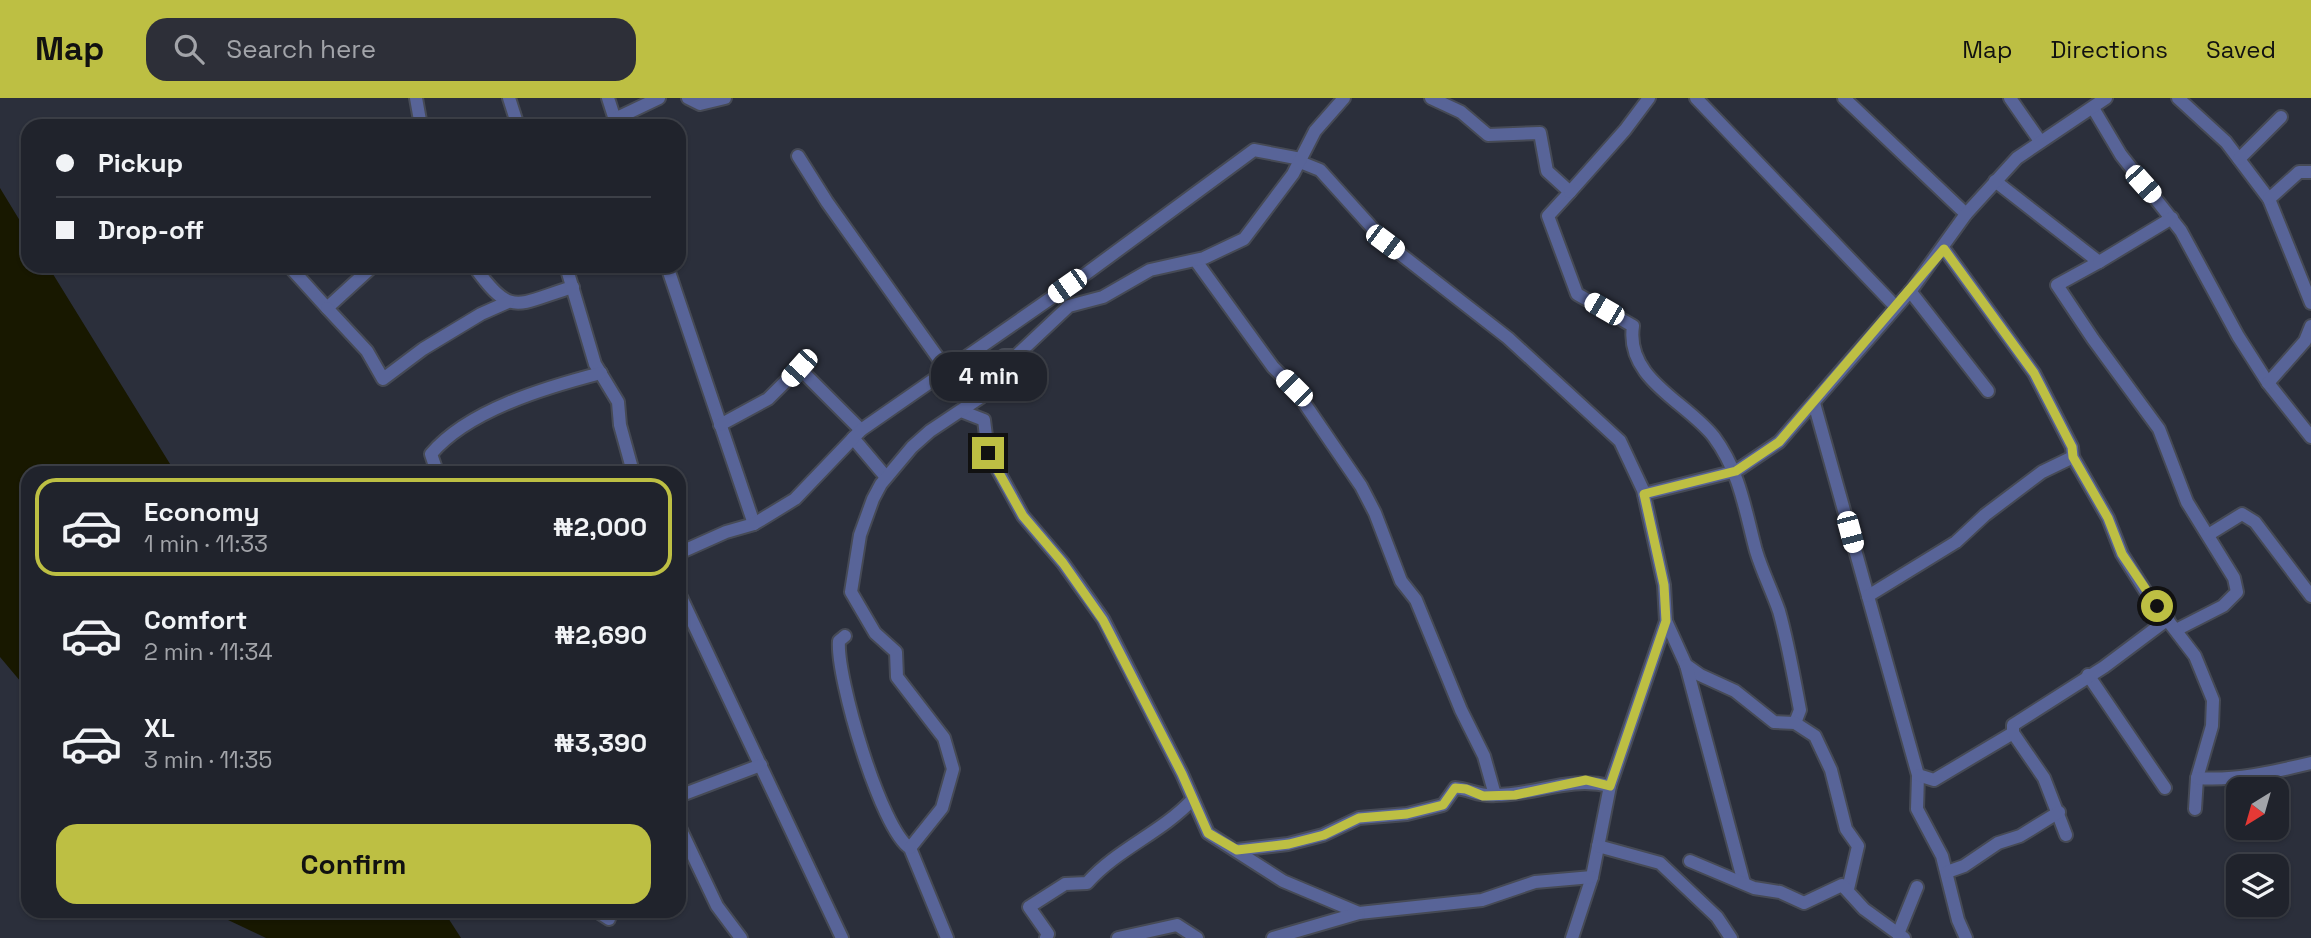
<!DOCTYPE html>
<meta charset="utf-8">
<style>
:root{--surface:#20232c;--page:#2d2f38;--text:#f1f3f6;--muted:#a2a4a9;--line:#3d4048;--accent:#bdbf43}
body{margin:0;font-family:"Space Grotesk",sans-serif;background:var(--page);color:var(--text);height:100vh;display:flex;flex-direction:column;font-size:26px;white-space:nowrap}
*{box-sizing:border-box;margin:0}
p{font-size:23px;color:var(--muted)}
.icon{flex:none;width:38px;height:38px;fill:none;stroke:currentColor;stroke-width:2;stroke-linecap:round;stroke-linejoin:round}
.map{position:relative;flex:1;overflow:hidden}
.drawer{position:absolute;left:21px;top:368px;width:665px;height:452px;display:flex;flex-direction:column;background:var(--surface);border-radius:21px;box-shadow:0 2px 5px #0004,0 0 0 2px var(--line)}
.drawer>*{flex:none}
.hud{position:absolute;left:21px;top:21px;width:665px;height:154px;border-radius:21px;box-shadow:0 2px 5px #0004,0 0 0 2px var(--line);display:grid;align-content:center;height:154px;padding:0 35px;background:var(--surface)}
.needle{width:46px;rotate:217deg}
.controls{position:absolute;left:2226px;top:679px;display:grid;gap:14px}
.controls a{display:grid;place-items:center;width:63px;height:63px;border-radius:14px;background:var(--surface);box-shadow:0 2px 5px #0004,0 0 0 2px var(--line);font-size:35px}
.end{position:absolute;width:32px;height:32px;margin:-16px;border:9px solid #bdbf43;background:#111;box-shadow:0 0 0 4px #111}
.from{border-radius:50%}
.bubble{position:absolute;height:49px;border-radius:21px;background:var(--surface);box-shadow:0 2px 5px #0004,0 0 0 2px var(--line);font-size:23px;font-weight:600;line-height:49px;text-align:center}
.car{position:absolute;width:21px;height:42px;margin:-21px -10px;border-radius:9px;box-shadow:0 0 5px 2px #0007;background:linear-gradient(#fff 24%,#345 0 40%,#fff 0 76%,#345 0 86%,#fff 0)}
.hud b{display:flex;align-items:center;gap:24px;height:66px;font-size:26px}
.hud b+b{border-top:2px solid var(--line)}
.hud i{width:18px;height:18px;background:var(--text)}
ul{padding:12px 0 0;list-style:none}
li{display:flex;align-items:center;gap:21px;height:98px;margin:0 14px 10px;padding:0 21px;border:4px solid transparent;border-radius:21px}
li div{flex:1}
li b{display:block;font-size:26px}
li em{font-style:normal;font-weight:600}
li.selected{border-color:var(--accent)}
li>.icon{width:63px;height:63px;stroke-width:1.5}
.primary-button{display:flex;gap:14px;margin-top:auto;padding:14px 35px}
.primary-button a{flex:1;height:80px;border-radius:21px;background:var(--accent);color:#111;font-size:28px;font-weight:600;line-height:80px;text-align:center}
header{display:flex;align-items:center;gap:42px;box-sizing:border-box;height:98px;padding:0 35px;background:var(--accent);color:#111}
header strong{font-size:33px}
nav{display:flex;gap:38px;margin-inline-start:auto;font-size:24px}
.search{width:490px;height:63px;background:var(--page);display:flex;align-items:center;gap:18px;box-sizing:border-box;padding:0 24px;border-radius:21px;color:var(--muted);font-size:26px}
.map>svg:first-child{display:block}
.water{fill:#181800}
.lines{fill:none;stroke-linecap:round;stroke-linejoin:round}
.minor-casing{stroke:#464a55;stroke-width:16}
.minor{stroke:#586498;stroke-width:12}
.route{stroke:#bdbf43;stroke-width:9}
</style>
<header>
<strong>Map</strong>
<div class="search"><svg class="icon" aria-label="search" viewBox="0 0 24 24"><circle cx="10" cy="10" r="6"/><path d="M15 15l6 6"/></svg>Search here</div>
<nav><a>Map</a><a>Directions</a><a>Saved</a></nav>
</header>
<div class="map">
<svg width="2311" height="840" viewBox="0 0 2311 840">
<rect width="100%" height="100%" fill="#2b2f3b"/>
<!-- water -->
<g class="water">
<path d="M0,90L28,136V168H48L175,374H28V602L21,584L0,559Z"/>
<path d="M207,812H443L461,840H266Z"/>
</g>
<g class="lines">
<!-- minor casing -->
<g class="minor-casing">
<g id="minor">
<path d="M416,0L421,28"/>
<path d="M509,0L518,28"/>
<path d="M608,0L617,28"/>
<path d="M688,0L700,6L725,0"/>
<path d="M1431,0L1461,14L1488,37L1540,35L1547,73L1570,94L1548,118L1577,196L1633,228C1625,281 1687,304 1714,339C1740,374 1745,412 1756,453C1762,473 1772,493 1779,513C1788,545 1794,580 1800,612L1795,625"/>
<path d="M1696,0L1895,208"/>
<path d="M1844,0L1966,116"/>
<path d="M2010,0L2040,43"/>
<path d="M2178,0L2226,44L2269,101L2311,205"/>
<path d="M2093,10L2121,57L2181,133L2238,238L2268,285L2311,339"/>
<path d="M615,21L659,0"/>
<path d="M798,58L827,104L946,271"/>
<path d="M2239,61L2281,19"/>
<path d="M1300,64L1320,72L1385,144L1508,240L1620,343L1643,392L1664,487L1666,523L1610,688L1592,779L1572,840"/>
<path d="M1995,83L2099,164L2057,187L2093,241L2159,331L2187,404L2234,480L2237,494L2223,508L2176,532"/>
<path d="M1570,94L1625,32L1649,0"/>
<path d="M2269,101L2299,74H2311"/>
<path d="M1944,151L2034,275L2072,349L2073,359L2108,420L2122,456L2146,494L2195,558L2213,602L2212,628L2197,680L2195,711"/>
<path d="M1196,163L1273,269L1294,290L1361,388L1375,415L1401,483L1416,502L1461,612L1484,658L1495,697C1537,697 1568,678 1610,688"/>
<path d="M2099,164L2172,120"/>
<path d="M289,168L327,210L373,168"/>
<path d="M474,168C512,221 516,206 573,189"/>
<path d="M566,168L595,266L618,304L620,327L633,374"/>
<path d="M667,168L754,426"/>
<path d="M1910,193L1988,293"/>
<path d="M327,210L367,253L383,281L423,251L481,216L508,204"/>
<path d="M2268,285L2305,243L2311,228"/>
<path d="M1814,305L1918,677L1917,711L1942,758L1958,822L1966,840"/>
<path d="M961,313L984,322L988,354L1023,418L1063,465L1103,521L1182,676L1208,735L1283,783L1359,815L1482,802L1535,784L1592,779"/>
<path d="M720,327L768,301L799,270L861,332"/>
<path d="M853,340L886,379"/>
<path d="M437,374L431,356C468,312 547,289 601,275"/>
<path d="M1644,396L1736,373L1779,344L1912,191L1966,116L2017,60L2106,0"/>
<path d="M2208,437L2242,416L2255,424L2311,498"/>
<path d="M679,455L726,434L754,426L795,401L861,332L1087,175L1254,52L1301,61"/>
<path d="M679,495L842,840"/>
<path d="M1868,498L1956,444L1985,417L2042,374L2073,359"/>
<path d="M1666,523L1686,567L1700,577L1735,593L1774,624L1795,625L1815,638L1831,672L1846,731L1858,748L1848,791"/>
<path d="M845,538L839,543C836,579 881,732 910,750L947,840"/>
<path d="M1686,567L1744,785"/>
<path d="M2088,577L2165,690"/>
<path d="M1918,677L1934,682L2013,635"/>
<path d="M2197,680C2236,683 2273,674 2311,665"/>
<path d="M679,698L761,667"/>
<path d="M679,728L717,808L741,840"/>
<path d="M2066,737L2044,680L2013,635V627L2104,569L2168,521"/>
<path d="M1598,748L1660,765L1717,819L1731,840"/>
<path d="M910,750L942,710L953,671L944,640L897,579L896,554L875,535L851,494L860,437L873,401L881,386L912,349L930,333L981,299L992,266L1004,258H1016L1069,208L1103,199L1150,172L1204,160L1244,141L1293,76L1315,33L1344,0"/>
<path d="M1237,752L1288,746L1323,737L1359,720L1407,716L1443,707L1455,690C1470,691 1480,699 1495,697"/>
<path d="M1690,763L1754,790L1780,794L1804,805L1842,787L1864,811L1904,840"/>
<path d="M1947,774L1964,768L1998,745L2020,738L2059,714"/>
<path d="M595,812L609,821"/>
<path d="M1898,836L1917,789"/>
<path d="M1046,840L1048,836L1029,809L1065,786L1087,785C1117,751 1161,735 1192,702"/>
<path d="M1118,840L1177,827L1197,840"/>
<path d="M1273,840L1359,815"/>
</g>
</g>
<!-- minor -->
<use href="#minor" class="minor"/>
</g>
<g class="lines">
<!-- route -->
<path class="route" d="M988,355L1023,418L1063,465L1103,522L1182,676L1208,735L1237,752L1289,746L1324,737L1359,720L1407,716L1443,707L1455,690L1466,691L1483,698L1515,697L1586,682L1610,688L1666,523L1664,487L1644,396L1736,373L1779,344L1944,151L2034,275L2072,349L2073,359L2108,420L2122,456L2157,508"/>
</g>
</svg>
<div class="controls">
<a><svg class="needle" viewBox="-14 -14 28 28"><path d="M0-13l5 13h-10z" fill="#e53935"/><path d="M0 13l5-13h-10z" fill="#a2a4a9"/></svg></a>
<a><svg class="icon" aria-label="layers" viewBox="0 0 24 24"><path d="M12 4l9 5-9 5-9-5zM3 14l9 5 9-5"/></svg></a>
</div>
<i class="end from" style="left:2157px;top:508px"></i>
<i class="end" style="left:988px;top:355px"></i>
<div class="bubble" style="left:931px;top:254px;width:116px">4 min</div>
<i class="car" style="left:2143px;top:86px;rotate:138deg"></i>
<i class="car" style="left:1385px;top:144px;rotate:127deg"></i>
<i class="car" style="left:1067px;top:188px;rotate:235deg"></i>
<i class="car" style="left:1604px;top:211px;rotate:300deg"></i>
<i class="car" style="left:799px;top:270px;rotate:222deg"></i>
<i class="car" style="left:1294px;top:290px;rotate:315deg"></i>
<i class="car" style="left:1850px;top:434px;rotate:165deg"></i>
<div class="hud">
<b><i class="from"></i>Pickup</b>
<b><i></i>Drop-off</b>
</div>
<section class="drawer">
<ul>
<li class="selected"><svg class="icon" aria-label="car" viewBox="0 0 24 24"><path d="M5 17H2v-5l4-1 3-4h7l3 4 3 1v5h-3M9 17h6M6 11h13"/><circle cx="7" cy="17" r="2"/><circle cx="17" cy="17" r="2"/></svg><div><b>Economy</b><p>1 min · 11:33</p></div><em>₦2,000</em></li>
<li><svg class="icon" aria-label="car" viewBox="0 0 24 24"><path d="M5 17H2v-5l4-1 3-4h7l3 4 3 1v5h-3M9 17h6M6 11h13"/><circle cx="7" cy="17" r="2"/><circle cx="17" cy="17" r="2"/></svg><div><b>Comfort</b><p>2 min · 11:34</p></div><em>₦2,690</em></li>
<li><svg class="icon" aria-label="car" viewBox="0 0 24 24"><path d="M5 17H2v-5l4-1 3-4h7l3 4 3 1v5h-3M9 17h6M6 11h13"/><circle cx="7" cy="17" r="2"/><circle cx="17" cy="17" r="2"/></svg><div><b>XL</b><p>3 min · 11:35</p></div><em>₦3,390</em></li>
</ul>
<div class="primary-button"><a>Confirm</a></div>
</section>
</div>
